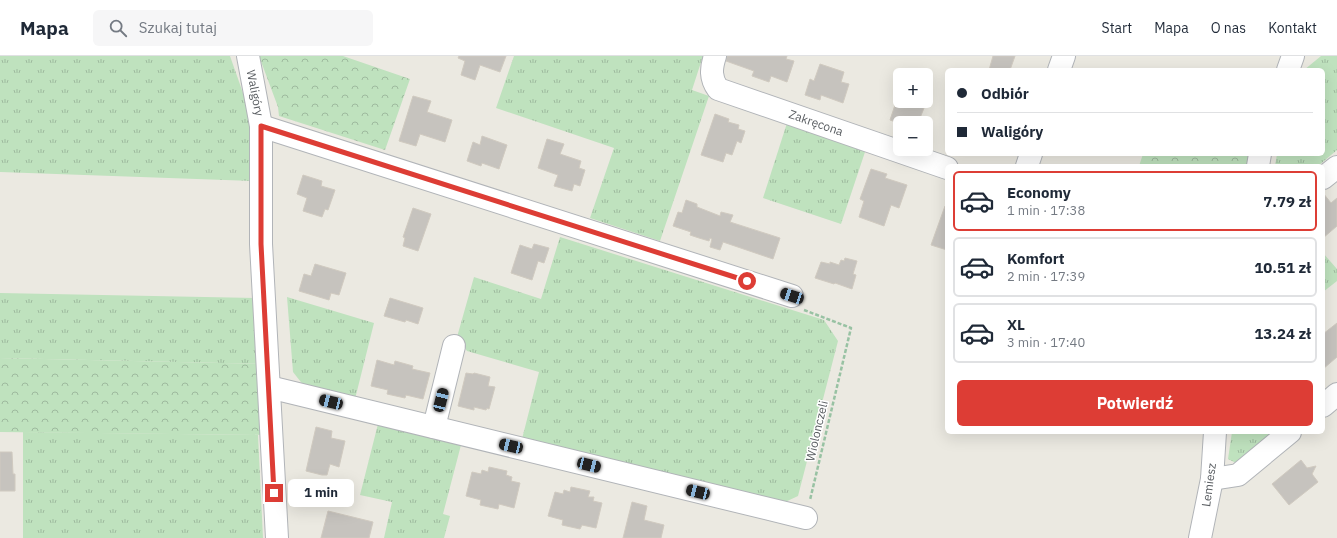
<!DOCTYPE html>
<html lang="pl">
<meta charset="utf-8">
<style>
:root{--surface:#fff;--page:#f6f6f7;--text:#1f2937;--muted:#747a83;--line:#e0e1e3;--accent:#dd3d35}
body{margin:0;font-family:"IBM Plex Sans",sans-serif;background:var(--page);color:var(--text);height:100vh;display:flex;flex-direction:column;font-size:15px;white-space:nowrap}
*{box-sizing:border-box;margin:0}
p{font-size:13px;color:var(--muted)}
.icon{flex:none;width:22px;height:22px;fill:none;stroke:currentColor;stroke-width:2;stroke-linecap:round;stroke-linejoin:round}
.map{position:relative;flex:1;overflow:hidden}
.panel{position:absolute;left:945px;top:108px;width:380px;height:270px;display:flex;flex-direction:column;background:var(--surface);border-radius:6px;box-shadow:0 4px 16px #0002}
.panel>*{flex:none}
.guide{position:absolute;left:945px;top:12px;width:380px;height:88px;border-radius:6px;box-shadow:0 4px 16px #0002;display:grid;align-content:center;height:88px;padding:0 12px;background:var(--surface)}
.tools{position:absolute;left:893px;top:12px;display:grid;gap:8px}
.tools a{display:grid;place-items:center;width:40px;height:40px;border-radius:6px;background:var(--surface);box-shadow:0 4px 16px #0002;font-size:20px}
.end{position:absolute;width:18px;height:18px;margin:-9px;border:5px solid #dd3d35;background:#fff;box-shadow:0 0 0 2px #fff}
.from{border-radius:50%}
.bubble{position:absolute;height:28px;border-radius:6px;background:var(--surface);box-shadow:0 4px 16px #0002;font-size:13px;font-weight:700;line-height:28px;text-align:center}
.car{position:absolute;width:12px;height:24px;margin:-12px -6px;border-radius:5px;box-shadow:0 0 3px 1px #0007;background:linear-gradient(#222 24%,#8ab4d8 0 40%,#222 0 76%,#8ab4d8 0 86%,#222 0)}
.guide b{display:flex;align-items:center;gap:14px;height:38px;font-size:15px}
.guide b+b{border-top:1px solid var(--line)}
.guide i{width:10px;height:10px;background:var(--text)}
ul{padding:7px 0 0;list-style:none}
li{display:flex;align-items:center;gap:12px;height:60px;margin:0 8px 6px;padding:0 4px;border:2px solid var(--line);border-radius:6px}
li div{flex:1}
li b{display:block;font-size:15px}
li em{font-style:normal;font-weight:700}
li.active{border-color:var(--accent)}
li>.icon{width:36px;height:36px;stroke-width:1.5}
.cta{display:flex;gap:8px;margin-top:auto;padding:8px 12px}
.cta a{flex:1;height:46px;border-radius:6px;background:var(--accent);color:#fff;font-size:16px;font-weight:700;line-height:46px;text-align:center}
header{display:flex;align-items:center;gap:24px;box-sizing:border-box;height:56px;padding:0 20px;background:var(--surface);border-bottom:1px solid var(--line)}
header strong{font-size:19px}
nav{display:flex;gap:22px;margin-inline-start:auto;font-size:14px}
.search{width:280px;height:36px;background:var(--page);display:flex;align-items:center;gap:10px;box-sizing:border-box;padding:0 14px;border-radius:6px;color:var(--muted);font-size:15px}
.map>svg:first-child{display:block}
.grass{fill:url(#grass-tufts)}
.forest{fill:url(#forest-crowns)}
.building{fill:#c6c3be;stroke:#d0cac0}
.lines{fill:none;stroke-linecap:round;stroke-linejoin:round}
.minor-casing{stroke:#b1b4b8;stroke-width:24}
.path{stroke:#98c2a3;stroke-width:2.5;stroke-dasharray:4 2;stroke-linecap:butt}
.minor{stroke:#fff;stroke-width:22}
.route{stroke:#dd3d35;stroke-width:5}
.labels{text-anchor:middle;stroke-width:3;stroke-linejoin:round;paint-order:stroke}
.street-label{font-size:12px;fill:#595d61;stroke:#fff}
</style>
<header>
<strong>Mapa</strong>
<div class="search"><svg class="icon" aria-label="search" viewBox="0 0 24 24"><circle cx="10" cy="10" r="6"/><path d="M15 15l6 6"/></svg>Szukaj tutaj</div>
<nav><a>Start</a><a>Mapa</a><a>O nas</a><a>Kontakt</a></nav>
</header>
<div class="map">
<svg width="1337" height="482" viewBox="0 0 1337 482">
<defs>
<pattern id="grass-tufts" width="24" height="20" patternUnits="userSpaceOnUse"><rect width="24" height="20" fill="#bfe2be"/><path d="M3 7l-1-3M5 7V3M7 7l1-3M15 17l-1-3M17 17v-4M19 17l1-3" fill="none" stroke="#9eba9e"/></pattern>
<pattern id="forest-crowns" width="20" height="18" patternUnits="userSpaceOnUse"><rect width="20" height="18" fill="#bfe2be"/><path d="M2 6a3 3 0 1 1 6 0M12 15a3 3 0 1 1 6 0" fill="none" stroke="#9eba9e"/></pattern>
</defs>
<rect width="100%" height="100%" fill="#ebe9e1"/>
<!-- grass -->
<g class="grass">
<path d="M0,0H230L250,57L253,125L0,116Z"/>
<path d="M514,0H703L692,34L709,40L660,185L590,162L614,92L496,52Z"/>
<path d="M1321,0H1337V94L1318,110H1275L1277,98H1323V14H1304Z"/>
<path d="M787,67L866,93L841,168L763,142Z"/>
<path d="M560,181L824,264L838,285L798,440L783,447L522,383L539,316L467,295L457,281L474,221L541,243Z"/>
<path d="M1323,197L1337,213V225L1323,236Z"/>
<path d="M0,237L258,242L262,308L0,302Z"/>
<path d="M287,241L374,267L355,343L304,330L293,316Z"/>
<path d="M378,368L461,389L443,458L450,460L444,482H384L392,446L360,439Z"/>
<path d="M23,376L258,379L263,482H23Z"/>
<path d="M1232,376H1274L1236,407L1228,403Z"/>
</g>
<!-- forest -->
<g class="forest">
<path d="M259,0H343L410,23L385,94L279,60L278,51Z"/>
<path d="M1143,98H1256L1252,110H1139Z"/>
<path d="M0,302L262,308L266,379L0,376Z"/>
</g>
<!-- building -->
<g class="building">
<path d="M459,0H506L500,16L480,9L475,24L461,19L465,5L458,2Z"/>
<path d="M727,0H787L786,3L794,5L787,26L771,20L769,26L752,20L754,15L726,5Z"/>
<path d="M993,0H1015L1010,14H989Z"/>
<path d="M820,8L844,16L841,26L849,28L843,47L821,39L820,44L805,39L810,23L814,25Z"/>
<path d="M413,40L431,45L427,56L452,64L445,86L420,78L416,90L399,85Z"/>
<path d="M897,43L900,44V45H904L924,52L918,67H898L890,64Z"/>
<path d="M715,58L729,63L728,66L739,69L738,73L745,75L741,87L737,85L732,99L726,97L723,106L701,99Z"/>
<path d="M482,80L507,89L499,113L482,107L481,110L467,105L473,86L480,89Z"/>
<path d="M547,83L564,88L560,98L581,105L579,112L585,114L584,117L580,130L574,128L572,135L554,130L558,119L538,112Z"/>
<path d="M871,113L887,118L885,122L907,129L899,152L891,149L884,170L859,161L864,145L860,143Z"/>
<path d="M303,119L322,125L321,130L335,134L328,154L325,153L322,161L303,155L307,142L297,138Z"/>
<path d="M1323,137L1331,147L1337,142V170L1323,182Z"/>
<path d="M686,144L697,148V151L720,160L721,156L733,159L730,166L780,182L773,203L723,186L720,194L710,191L712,183L710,182L709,185L699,182L690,179L691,176L673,170L678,156L682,157Z"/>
<path d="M945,150H947V194L931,189Z"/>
<path d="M413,152L431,158L418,195L403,190L405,182L403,181Z"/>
<path d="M534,188L549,192L544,207L538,205L532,224L511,217L520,189L532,193Z"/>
<path d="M845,202L857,205L853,218L856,219L852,233L835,227L834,228L815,222L821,206L830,208V206L839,209L841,204L844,205Z"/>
<path d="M315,208L346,217L339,239L331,237L329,244L299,235L304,218L311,220Z"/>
<path d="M390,242L423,252L418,268L406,264L405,266L384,260Z"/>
<path d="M1337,267V301L1323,313V278Z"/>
<path d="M377,304L394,309L395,305L413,310L412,313L430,317L423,343L406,339L405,342L387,338L388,334L371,330Z"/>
<path d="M466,317L473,318L474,317L490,321L488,330L495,331L489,353L487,352L486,354L474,351V354L458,350Z"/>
<path d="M316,371L332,375L331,382L345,385L339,411L330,408L327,419H322L306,415Z"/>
<path d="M0,396H12L13,418H15V435H0Z"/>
<path d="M1301,404L1307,412L1316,410L1312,418L1318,426L1289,449L1272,428Z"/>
<path d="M489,411L507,415L506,419L512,421L511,425L520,427L514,452L499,448L498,453L480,449L481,444L466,440L472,416L481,418L482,414L488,416Z"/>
<path d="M571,431L590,435L588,441H594L593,445L602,447L596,472L582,469L580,473L562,469L563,464L548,460L555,436L563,438L564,434L570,436Z"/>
<path d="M632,446L647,450L644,464L664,469L661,482H623Z"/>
<path d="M328,455L373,466L369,482H321Z"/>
</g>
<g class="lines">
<!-- minor casing -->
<g class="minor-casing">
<g id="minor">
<path d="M248,0L261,70V188L277,482"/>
<path d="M715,0C711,12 710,22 718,33L947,112"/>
<path d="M1059,14L1064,0"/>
<path d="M1288,14L1293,0"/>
<path d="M261,70L792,240"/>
<path d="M1027,110L1031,98"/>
<path d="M1258,110L1260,98"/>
<path d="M1323,122L1337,111"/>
<path d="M269,331L806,462"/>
<path d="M1323,350L1337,338"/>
<path d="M434,371L454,290"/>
<path d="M1212,423L1238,419L1290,376"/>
<path d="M1200,482L1212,423L1215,376"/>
</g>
</g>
<!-- path -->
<path class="path" d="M804,254L851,272L810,444"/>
<!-- minor -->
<use href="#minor" class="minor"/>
</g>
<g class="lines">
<!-- route -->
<path class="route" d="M274,437L261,188V70L747,225"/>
</g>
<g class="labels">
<!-- street labels -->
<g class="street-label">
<text transform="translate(255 37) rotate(79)" y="4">Waligóry</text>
<text transform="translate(816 67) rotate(19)" y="4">Zakręcona</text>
<text transform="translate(817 375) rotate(-77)" y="4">Wiolonczeli</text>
<text transform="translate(1209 429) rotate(-82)" y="4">Lemiesz</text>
</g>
</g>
</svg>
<div class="tools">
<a>+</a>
<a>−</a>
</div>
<i class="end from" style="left:747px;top:225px"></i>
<i class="end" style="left:274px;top:437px"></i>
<div class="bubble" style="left:288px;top:423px;width:66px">1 min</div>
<i class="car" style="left:792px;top:240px;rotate:288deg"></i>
<i class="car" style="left:441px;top:344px;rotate:14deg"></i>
<i class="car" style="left:331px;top:346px;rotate:284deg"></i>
<i class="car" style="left:511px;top:390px;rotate:283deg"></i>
<i class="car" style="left:589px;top:409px;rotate:104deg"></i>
<i class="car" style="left:698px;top:436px;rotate:284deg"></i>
<div class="guide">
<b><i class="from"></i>Odbiór</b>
<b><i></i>Waligóry</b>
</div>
<section class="panel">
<ul>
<li class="active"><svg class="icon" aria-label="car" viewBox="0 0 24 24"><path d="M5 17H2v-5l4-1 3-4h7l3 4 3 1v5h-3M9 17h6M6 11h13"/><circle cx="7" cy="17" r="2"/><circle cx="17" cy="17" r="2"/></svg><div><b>Economy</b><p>1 min · 17:38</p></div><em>7.79 zł</em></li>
<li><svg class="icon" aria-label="car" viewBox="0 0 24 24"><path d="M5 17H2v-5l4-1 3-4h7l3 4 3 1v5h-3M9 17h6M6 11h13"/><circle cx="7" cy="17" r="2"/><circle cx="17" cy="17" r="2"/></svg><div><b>Komfort</b><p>2 min · 17:39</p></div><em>10.51 zł</em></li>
<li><svg class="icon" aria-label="car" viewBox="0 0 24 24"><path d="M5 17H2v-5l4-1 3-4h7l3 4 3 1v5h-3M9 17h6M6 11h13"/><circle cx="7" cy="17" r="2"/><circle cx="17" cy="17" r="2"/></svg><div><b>XL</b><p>3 min · 17:40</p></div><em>13.24 zł</em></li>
</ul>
<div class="cta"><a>Potwierdź</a></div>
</section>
</div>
